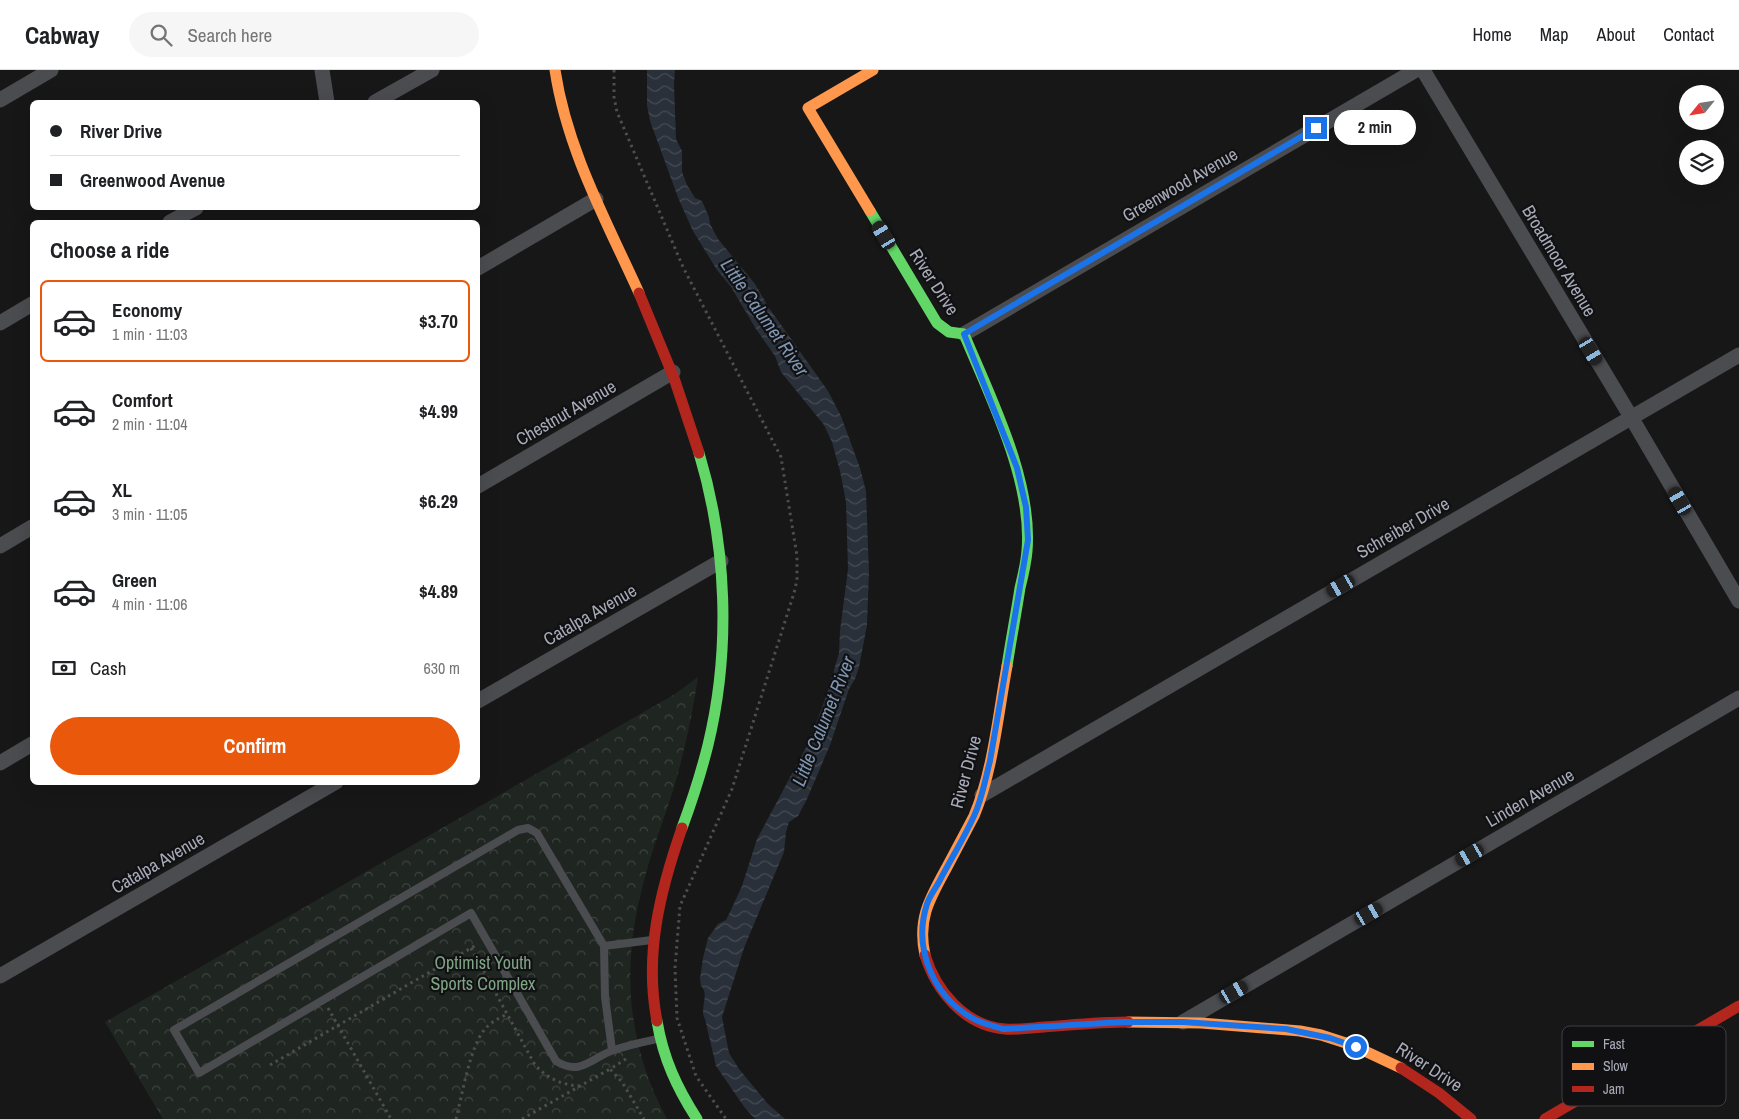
<!DOCTYPE html>
<meta charset="utf-8">
<style>
:root{--surface:#fff;--page:#f6f6f6;--text:#202124;--muted:#757577;--line:#e0e0e0;--accent:#ea580c}
body{margin:0;font-family:"Archivo Narrow",sans-serif;background:var(--page);color:var(--text);height:100vh;display:flex;flex-direction:column;font-size:19px;white-space:nowrap}
*{box-sizing:border-box;margin:0}
p{font-size:16px;color:var(--muted)}
.icon{flex:none;width:28px;height:28px;fill:none;stroke:currentColor;stroke-width:2;stroke-linecap:round;stroke-linejoin:round}
.map{position:relative;flex:1;overflow:hidden}
.drawer{position:absolute;left:30px;top:150px;width:450px;height:565px;display:flex;flex-direction:column;background:var(--surface);border-radius:8px;box-shadow:0 5px 20px #0002}
.drawer>*{flex:none}
.guide{position:absolute;left:30px;top:30px;width:450px;height:110px;border-radius:8px;box-shadow:0 5px 20px #0002;display:grid;align-content:center;height:110px;padding:0 20px;background:var(--surface)}
.needle{width:32px;rotate:240deg}
.tools{position:absolute;left:1679px;top:15px;display:grid;gap:10px}
.tools a{display:grid;place-items:center;width:45px;height:45px;border-radius:50%;background:var(--surface);box-shadow:0 5px 20px #0002;font-size:25px}
.end{position:absolute;width:22px;height:22px;margin:-11px;border:6px solid #1a73e8;background:#fff;box-shadow:0 0 0 2px #fff}
.from{border-radius:50%}
.bubble{position:absolute;height:35px;border-radius:18px;background:var(--surface);box-shadow:0 5px 20px #0002;font-size:16px;font-weight:700;line-height:35px;text-align:center}
.car{position:absolute;width:15px;height:30px;margin:-15px -8px;border-radius:6px;box-shadow:0 0 4px 1px #0007;background:linear-gradient(#222 24%,#8ab4d8 0 40%,#222 0 76%,#8ab4d8 0 86%,#222 0)}
.guide b{display:flex;align-items:center;gap:18px;height:48px;font-size:19px}
.guide b+b{border-top:1px solid var(--line)}
.guide i{width:12px;height:12px;background:var(--text)}
ul{padding:0;list-style:none}
li{display:flex;align-items:center;gap:15px;height:82px;margin:0 10px 8px;padding:0 10px;border:2px solid transparent;border-radius:8px}
li div{flex:1}
li b{display:block;font-size:19px}
li em{font-style:normal;font-weight:700}
li.current{border-color:var(--accent)}
li>.icon{width:45px;height:45px;stroke-width:1.5}
h2{padding:0 20px;font-size:22px;line-height:60px}
.pay{display:flex;align-items:center;gap:12px;height:55px;padding:0 20px;font-size:19px}
.pay p{margin-inline-start:auto}
.action{display:flex;gap:10px;margin-top:auto;padding:10px 20px}
.action a{flex:1;height:58px;border-radius:30px;background:var(--accent);color:#fff;font-size:20px;font-weight:700;line-height:58px;text-align:center}
header{display:flex;align-items:center;gap:30px;box-sizing:border-box;height:70px;padding:0 25px;background:var(--surface);border-bottom:1px solid var(--line)}
header strong{font-size:24px}
nav{display:flex;gap:28px;margin-inline-start:auto;font-size:18px}
.search{width:350px;height:45px;background:var(--page);display:flex;align-items:center;gap:12px;box-sizing:border-box;padding:0 18px;border-radius:28px;color:var(--muted);font-size:19px}
.map>svg:first-child{display:block}
.park{fill:url(#park-crowns)}
.water{fill:url(#water-waves)}
.lines{fill:none;stroke-linecap:round;stroke-linejoin:round}
.path{stroke:#4d4d52;stroke-width:3;stroke-dasharray:2.5 4;stroke-linecap:butt}
.lane{stroke:#4b4c50;stroke-width:8}
.street{stroke:#4b4c50;stroke-width:15}
.fast{stroke:#63d668;stroke-width:11}
.slow{stroke:#ff974d;stroke-width:11}
.jam{stroke:#b3261e;stroke-width:11}
.route{stroke:#1a73e8;stroke-width:6}
.labels{text-anchor:middle;stroke-width:4.5;stroke-linejoin:round;paint-order:stroke}
.street-label{font-size:18px;fill:#a8abb8;stroke:#111113}
.park-label{font-size:18px;fill:#7fa385;stroke:#111113}
.water-label{font-size:19px;font-style:italic;fill:#7f96b3;stroke:#111113}
.key{fill:#111113;stroke:#3e3f45;stroke-width:1}
.key-label{font-size:14px;fill:#a8abb8}
</style>
<header>
<strong>Cabway</strong>
<div class="search"><svg class="icon" aria-label="search" viewBox="0 0 24 24"><circle cx="10" cy="10" r="6"/><path d="M15 15l6 6"/></svg>Search here</div>
<nav><a>Home</a><a>Map</a><a>About</a><a>Contact</a></nav>
</header>
<div class="map">
<svg width="1739" height="1049" viewBox="0 0 1739 1049">
<defs>
<pattern id="park-crowns" width="20" height="18" patternUnits="userSpaceOnUse" patternTransform="scale(1.25)"><rect width="20" height="18" fill="#1f2621"/><path d="M2 6a3 3 0 1 1 6 0M12 15a3 3 0 1 1 6 0" fill="none" stroke="#3d433f"/></pattern>
<pattern id="water-waves" width="16" height="10" patternUnits="userSpaceOnUse" patternTransform="scale(1.25)"><rect width="16" height="10" fill="#2a3039"/><path d="M0 5q4-4 8 0t8 0" fill="none" stroke="#464b54"/></pattern>
</defs>
<rect width="100%" height="100%" fill="#171717"/>
<!-- park -->
<path class="park" d="M698,607C693,639 687,671 678,703C669,738 654,772 645,807C621,892 625,971 667,1049H163L105,952L675,624Z"/>
<!-- water -->
<path class="water" d="M647,0H675L674,13L676,69L682,81V102L687,115L695,128L702,131L709,147L710,154L718,169L755,214L769,238L828,321L841,346L860,398L866,421L869,502L867,555L859,597L855,609L849,619L830,675L807,729L798,746L789,752L786,762L784,782L744,878L722,947L729,983L739,999L768,1034L785,1049H755L745,1038L716,996L705,949C699,939 710,924 701,916L700,909L703,888L708,868L718,854L726,850L730,842L742,816L757,769L810,670L827,624L839,583L840,561L848,499L846,432L840,401L832,372L824,355L781,302L775,286L756,259L731,217L717,200L693,161L679,130L650,51L647,35Z"/>
<g class="lines">
<!-- path -->
<g class="path">
<path d="M614,0V27L617,42L683,197L781,387L797,486V510L794,523L732,719L680,836L675,898L677,948L696,1006L726,1049"/>
<path d="M471,878L535,995C547,1008 561,1015 580,1016"/>
<path d="M328,938L391,1049"/>
<path d="M626,989L610,999L622,1012L644,1049"/>
<path d="M270,995L478,874"/>
<path d="M456,1049C462,1026 470,976 485,959C491,952 499,948 508,944"/>
<path d="M522,1049L610,999"/>
</g>
<!-- lane -->
<g class="lane">
<path d="M652,870L604,876L537,763L528,758L518,760L174,960L199,1003L471,843L556,991C581,1007 592,987 614,980C628,975 643,972 657,969"/>
<path d="M604,876L605,927L612,980"/>
</g>
<!-- street -->
<g class="street">
<path d="M322,0L327,32"/>
<path d="M1423,0L1631,347L1739,531"/>
<path d="M0,30L51,0"/>
<path d="M375,32L432,0"/>
<path d="M170,152L196,138"/>
<path d="M478,198L596,129"/>
<path d="M0,253L32,234"/>
<path d="M964,264L1416,0"/>
<path d="M478,416L673,302"/>
<path d="M0,476L32,457"/>
<path d="M478,631L721,491"/>
<path d="M0,693L32,674"/>
<path d="M982,725L1739,285"/>
<path d="M0,906L336,712"/>
<path d="M1183,952L1739,628"/>
</g>
<!-- fast -->
<g class="fast">
<path d="M870,141L937,253L949,262L964,264C990,327 1033,410 1027,481C1026,493 1023,506 1020,518C1016,544 1011,570 1007,596"/>
<path d="M682,758C692,731 701,703 708,675C731,580 727,476 699,383"/>
<path d="M657,951C663,988 677,1018 697,1049"/>
</g>
<!-- slow -->
<g class="slow">
<path d="M555,0C567,80 606,150 639,223"/>
<path d="M870,141L808,38L873,0"/>
<path d="M925,885C917,849 930,828 947,797C956,780 965,763 974,746C993,701 998,645 1007,596"/>
<path d="M1128,952L1201,953L1300,961L1321,965L1352,975L1401,998"/>
</g>
<!-- jam -->
<g class="jam">
<path d="M639,223L674,308L699,383"/>
<path d="M925,885C936,921 965,956 1005,959C1018,960 1031,958 1044,957C1072,955 1100,952 1128,952"/>
<path d="M657,951C644,885 660,821 682,758"/>
<path d="M1401,998L1439,1023L1471,1049"/>
<path d="M1545,1049L1739,936"/>
</g>
</g>
<g class="lines">
<!-- route -->
<path class="route" d="M1316,58L964,264L1017,398L1026,437L1028,470L990,691C985,710 982,729 974,746C964,768 951,789 940,810C936,818 930,825 927,834C913,877 932,925 972,948C982,954 993,956 1004,959L1123,952H1183L1286,959L1330,968L1356,977"/>
</g>
<g class="labels">
<!-- street labels -->
<g class="street-label">
<text transform="translate(1180 115) rotate(-30)" y="6">Greenwood Avenue</text>
<text transform="translate(1559 191) rotate(59)" y="6">Broadmoor Avenue</text>
<text transform="translate(934 212) rotate(57)" y="6">River Drive</text>
<text transform="translate(566 343) rotate(-30)" y="6">Chestnut Avenue</text>
<text transform="translate(1403 458) rotate(-30)" y="6">Schreiber Drive</text>
<text transform="translate(590 545) rotate(-30)" y="6">Catalpa Avenue</text>
<text transform="translate(966 702) rotate(-75)" y="6">River Drive</text>
<text transform="translate(1530 728) rotate(-30)" y="6">Linden Avenue</text>
<text transform="translate(158 793) rotate(-30)" y="6">Catalpa Avenue</text>
<text transform="translate(1429 997) rotate(33)" y="6">River Drive</text>
</g>
<!-- park labels -->
<g class="park-label">
<text x="483" y="899">Optimist Youth<tspan x="483" dy="21">Sports Complex</tspan></text>
</g>
<!-- water labels -->
<g class="water-label">
<text transform="translate(765 247) rotate(55)" y="7">Little Calumet River</text>
<text transform="translate(823 651) rotate(-68)" y="7">Little Calumet River</text>
</g>
</g>
<!-- legend -->
<rect x="1562" y="956" width="164" height="80" rx="8" class="key"/>
<rect x="1572" y="971" width="22" height="6" fill="#63d668"/>
<rect x="1572" y="993" width="22" height="7" fill="#ff974d"/>
<rect x="1572" y="1016" width="22" height="6" fill="#b3261e"/>
<g class="key-label">
<text x="1603" y="979">Fast</text>
<text x="1603" y="1001">Slow</text>
<text x="1603" y="1024">Jam</text>
</g>
</svg>
<div class="tools">
<a><svg class="needle" viewBox="-14 -14 28 28"><path d="M0-13l5 13h-10z" fill="#e53935"/><path d="M0 13l5-13h-10z" fill="#757577"/></svg></a>
<a><svg class="icon" aria-label="layers" viewBox="0 0 24 24"><path d="M12 4l9 5-9 5-9-5zM3 14l9 5 9-5"/></svg></a>
</div>
<i class="end from" style="left:1356px;top:977px"></i>
<i class="end" style="left:1316px;top:58px"></i>
<div class="bubble" style="left:1334px;top:40px;width:82px">2 min</div>
<i class="car" style="left:884px;top:165px;rotate:329deg"></i>
<i class="car" style="left:1591px;top:281px;rotate:149deg"></i>
<i class="car" style="left:1680px;top:431px;rotate:330deg"></i>
<i class="car" style="left:1341px;top:516px;rotate:240deg"></i>
<i class="car" style="left:1470px;top:785px;rotate:240deg"></i>
<i class="car" style="left:1369px;top:844px;rotate:60deg"></i>
<i class="car" style="left:1234px;top:922px;rotate:60deg"></i>
<div class="guide">
<b><i class="from"></i>River Drive</b>
<b><i></i>Greenwood Avenue</b>
</div>
<section class="drawer">
<h2>Choose a ride</h2>
<ul>
<li class="current"><svg class="icon" aria-label="car" viewBox="0 0 24 24"><path d="M5 17H2v-5l4-1 3-4h7l3 4 3 1v5h-3M9 17h6M6 11h13"/><circle cx="7" cy="17" r="2"/><circle cx="17" cy="17" r="2"/></svg><div><b>Economy</b><p>1 min · 11:03</p></div><em>$3.70</em></li>
<li><svg class="icon" aria-label="car" viewBox="0 0 24 24"><path d="M5 17H2v-5l4-1 3-4h7l3 4 3 1v5h-3M9 17h6M6 11h13"/><circle cx="7" cy="17" r="2"/><circle cx="17" cy="17" r="2"/></svg><div><b>Comfort</b><p>2 min · 11:04</p></div><em>$4.99</em></li>
<li><svg class="icon" aria-label="car" viewBox="0 0 24 24"><path d="M5 17H2v-5l4-1 3-4h7l3 4 3 1v5h-3M9 17h6M6 11h13"/><circle cx="7" cy="17" r="2"/><circle cx="17" cy="17" r="2"/></svg><div><b>XL</b><p>3 min · 11:05</p></div><em>$6.29</em></li>
<li><svg class="icon" aria-label="car" viewBox="0 0 24 24"><path d="M5 17H2v-5l4-1 3-4h7l3 4 3 1v5h-3M9 17h6M6 11h13"/><circle cx="7" cy="17" r="2"/><circle cx="17" cy="17" r="2"/></svg><div><b>Green</b><p>4 min · 11:06</p></div><em>$4.89</em></li>
</ul>
<div class="pay"><svg class="icon" aria-label="cash" viewBox="0 0 24 24"><path d="M3 7h18v10H3z"/><circle cx="12" cy="12" r="2"/></svg>Cash<p>630 m</p></div>
<div class="action"><a>Confirm</a></div>
</section>
</div>
